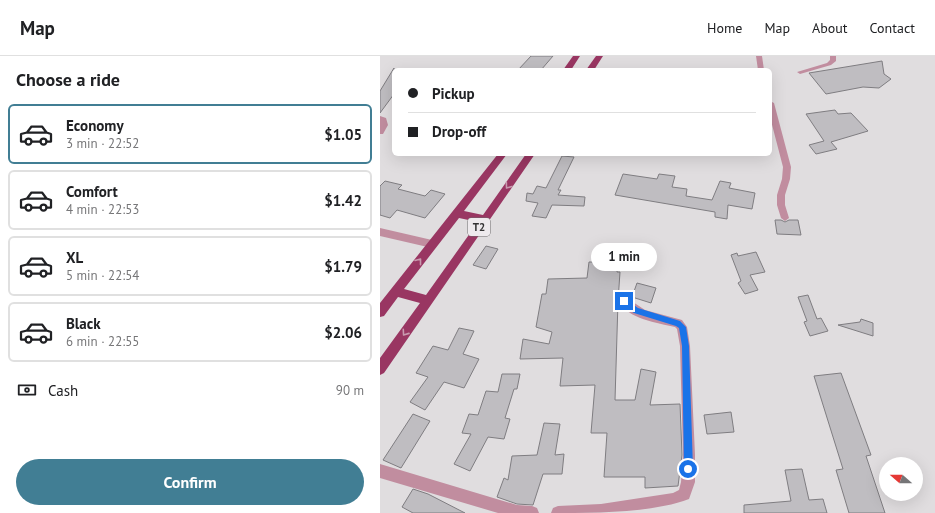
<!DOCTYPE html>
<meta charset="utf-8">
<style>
:root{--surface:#fff;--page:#f2f2f2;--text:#202124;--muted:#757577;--line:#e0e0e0;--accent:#417e94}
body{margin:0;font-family:"PT Sans",sans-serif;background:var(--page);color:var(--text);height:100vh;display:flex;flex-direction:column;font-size:15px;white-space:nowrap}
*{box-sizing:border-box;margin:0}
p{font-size:13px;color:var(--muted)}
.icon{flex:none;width:22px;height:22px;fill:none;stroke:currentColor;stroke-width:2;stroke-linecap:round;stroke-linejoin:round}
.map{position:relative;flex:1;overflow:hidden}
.sheet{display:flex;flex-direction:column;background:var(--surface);width:380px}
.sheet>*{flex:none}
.banner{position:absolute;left:12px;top:12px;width:380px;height:88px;border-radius:6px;box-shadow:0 4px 16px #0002;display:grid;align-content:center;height:88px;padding:0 16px;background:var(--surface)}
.needle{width:26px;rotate:290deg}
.buttons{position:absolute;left:499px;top:401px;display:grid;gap:8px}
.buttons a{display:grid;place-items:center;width:44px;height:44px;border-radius:50%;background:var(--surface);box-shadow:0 4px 16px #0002;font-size:20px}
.end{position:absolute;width:18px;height:18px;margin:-9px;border:5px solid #1a73e8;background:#fff;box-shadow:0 0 0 2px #fff}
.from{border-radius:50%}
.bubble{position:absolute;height:28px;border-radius:14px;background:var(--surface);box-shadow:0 4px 16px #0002;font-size:13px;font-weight:700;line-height:28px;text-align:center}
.banner b{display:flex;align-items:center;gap:14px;height:38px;font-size:15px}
.banner b+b{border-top:1px solid var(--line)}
.banner i{width:10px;height:10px;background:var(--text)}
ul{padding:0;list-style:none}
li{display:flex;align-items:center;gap:12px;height:60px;margin:0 8px 6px;padding:0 8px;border:2px solid var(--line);border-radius:6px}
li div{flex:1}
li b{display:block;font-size:15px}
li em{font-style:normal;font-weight:700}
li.selected{border-color:var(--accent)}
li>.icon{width:36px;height:36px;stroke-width:1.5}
h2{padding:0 16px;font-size:18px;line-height:48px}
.pay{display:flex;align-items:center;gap:10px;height:44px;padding:0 16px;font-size:15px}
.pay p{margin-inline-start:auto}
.action{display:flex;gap:8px;margin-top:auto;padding:8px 16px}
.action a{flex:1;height:46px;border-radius:24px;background:var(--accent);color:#fff;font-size:16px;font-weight:700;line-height:46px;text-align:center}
header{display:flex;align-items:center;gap:24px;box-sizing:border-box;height:56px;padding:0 20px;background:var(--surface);border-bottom:1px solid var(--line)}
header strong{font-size:19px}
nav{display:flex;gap:22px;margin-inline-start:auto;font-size:14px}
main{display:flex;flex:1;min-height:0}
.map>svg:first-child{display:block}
.building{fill:#bfbdc1;stroke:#7f7d81}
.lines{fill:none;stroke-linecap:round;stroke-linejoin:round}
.minor{fill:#c18d9f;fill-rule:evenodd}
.trunk{fill:#993662;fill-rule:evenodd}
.oneway{stroke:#c899ae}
.route{fill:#1a73e8}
.labels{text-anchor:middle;stroke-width:4;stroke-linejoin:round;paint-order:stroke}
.shield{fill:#eeeaed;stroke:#6c6a6c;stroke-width:1}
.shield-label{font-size:11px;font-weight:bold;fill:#343334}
</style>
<header>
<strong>Map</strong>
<nav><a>Home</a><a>Map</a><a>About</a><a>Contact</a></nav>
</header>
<main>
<section class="sheet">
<h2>Choose a ride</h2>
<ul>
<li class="selected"><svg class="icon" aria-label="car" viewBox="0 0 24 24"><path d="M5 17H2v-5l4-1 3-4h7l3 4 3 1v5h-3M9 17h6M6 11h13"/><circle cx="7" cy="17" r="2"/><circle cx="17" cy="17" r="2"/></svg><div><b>Economy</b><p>3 min · 22:52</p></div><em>$1.05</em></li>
<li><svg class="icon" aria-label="car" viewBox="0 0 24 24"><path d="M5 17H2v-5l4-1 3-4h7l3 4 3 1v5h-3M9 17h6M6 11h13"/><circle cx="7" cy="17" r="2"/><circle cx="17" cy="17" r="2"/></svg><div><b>Comfort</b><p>4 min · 22:53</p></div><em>$1.42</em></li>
<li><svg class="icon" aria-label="car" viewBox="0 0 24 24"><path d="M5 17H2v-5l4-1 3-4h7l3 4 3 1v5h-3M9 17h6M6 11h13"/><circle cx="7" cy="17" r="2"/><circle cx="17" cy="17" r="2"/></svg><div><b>XL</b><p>5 min · 22:54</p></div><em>$1.79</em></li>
<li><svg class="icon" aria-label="car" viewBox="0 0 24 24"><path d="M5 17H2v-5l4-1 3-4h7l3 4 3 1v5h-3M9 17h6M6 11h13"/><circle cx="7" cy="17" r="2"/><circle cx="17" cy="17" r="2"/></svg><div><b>Black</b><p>6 min · 22:55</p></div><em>$2.06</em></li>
</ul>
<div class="pay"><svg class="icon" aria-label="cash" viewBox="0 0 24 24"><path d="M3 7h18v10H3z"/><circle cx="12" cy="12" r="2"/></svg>Cash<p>90 m</p></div>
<div class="action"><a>Confirm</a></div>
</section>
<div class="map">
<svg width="555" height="457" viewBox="0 0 555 457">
<rect width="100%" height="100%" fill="#e0dddf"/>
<!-- building -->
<g class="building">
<path d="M151,0H173L161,14H138Z"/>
<path d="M502,5L504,18L511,23L499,32L483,31L446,38L429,17Z"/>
<path d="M14,12V38L0,57V35Z"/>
<path d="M455,54L458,58L471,57L488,75L451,86L457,93L436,98L429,89L444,85L426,58Z"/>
<path d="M182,100L194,101L178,134H181L178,139L205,141L204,150L172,149L166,162L152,160L158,147L146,145L147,137L153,138L157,130L166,132Z"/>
<path d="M243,118L277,123L279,118L295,120L292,131L307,133L306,140L332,144L340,125L351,127L349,132L375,137L372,153L348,149L347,163L335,161V156L235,139Z"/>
<path d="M5,125L22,129L18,133L45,140L51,134L65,138L45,162L17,154L10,162L0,159V130Z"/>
<path d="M395,164H401L405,166L409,164H418L421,179L397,178Z"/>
<path d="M106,190L118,193L106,213L93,209Z"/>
<path d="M376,196L385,216L370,219L378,234L365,238L358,227L361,225L351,199L357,197L358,200Z"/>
<path d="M224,204H238L237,216H240L238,245L235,344H255L261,313L276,316L270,349L300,348L302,399L298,430L265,432V421H224L227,377H211L215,329L180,330L183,302L140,303L143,283L169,288L172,276L156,271L162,238H166L168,223L207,222L209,206H224Z"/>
<path d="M257,227L276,232L271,247L252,241Z"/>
<path d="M428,239L437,263L441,262L448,275L430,280L424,266L427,265L418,241Z"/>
<path d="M481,263L493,267V280L458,269L480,266Z"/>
<path d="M79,272L94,275L83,298L99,303L84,332L64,326L45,354L30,346L48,321L36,317L53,290L68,294Z"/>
<path d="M461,317L491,399L486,400L505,457H469L456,414L463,413L434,320Z"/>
<path d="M122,318H140L137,333H134L125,362L130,363L124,383L108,381L90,415L74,408L91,378L82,377L89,358L98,359L106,335L118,336Z"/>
<path d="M351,356L354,376L327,378L324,359Z"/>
<path d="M33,358L50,365L21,412L3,404Z"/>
<path d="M164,367L180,368L175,399L184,398L182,418H163L153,449L137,448L117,441L124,422L128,424L132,400L157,399Z"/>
<path d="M422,413L429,444L443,443L447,457H364V449L411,445L405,414Z"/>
<path d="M33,433L48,438L85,457H33L22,451Z"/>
</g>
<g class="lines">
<!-- minor -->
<g class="minor">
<path d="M376,0H382L384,14H378Z"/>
<path d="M450,0H456V5L451,9L420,18L417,16L447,7L450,4Z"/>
<path d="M390,45L394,47L411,111L410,123L405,139V149L409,162L405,165L401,162L397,149V139L402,123L403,111L390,61Z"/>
<path d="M0,60L6,62L8,69L3,78H0Z"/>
<path d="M0,172L52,184L55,185L57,188L55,191L52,192L0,180Z"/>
<path d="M244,240L265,254L302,264L307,271L310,290L315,399V426L309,443C273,457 212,457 171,457L173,452L178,450L221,448L293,437L299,434L301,426L303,399L300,290L297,273L295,271C278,267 247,263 239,245L240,242Z"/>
<path d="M0,408L137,449L152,450L157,452L159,457H118L0,422Z"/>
</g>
<!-- trunk -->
<g class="trunk">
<path d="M193,0H200L191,14H183Z"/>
<path d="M216,0H223L214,14H206Z"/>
<path d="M118,98H127L84,155L103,159L146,98H155L4,317L0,319V302L40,247L18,241L4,260L0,261V247ZM79,162L98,166L46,239L24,233Z"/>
</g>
</g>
<!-- one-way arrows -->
<defs><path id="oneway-chevron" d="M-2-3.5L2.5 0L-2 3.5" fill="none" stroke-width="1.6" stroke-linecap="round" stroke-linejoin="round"/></defs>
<g class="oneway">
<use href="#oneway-chevron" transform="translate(128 130) rotate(126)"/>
<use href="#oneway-chevron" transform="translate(39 205) rotate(-52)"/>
<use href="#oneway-chevron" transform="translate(25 277) rotate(125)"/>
</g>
<!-- route -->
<path class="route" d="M244,242L258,252L300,265L306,271L309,290L313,413L311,416L308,417L305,416L304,413L302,290L299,272L296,270L254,257L247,253L240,245Z"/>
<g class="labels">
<!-- shield labels -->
<rect class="shield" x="88" y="162" width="22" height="18" rx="3"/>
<g class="shield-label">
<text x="99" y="175">T2</text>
</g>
</g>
</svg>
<div class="buttons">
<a><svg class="needle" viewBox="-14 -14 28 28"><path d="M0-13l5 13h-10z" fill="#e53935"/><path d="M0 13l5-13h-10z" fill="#757577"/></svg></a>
</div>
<i class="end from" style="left:308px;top:413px"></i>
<i class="end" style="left:244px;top:245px"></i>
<div class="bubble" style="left:211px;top:187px;width:66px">1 min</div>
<div class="banner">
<b><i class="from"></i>Pickup</b>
<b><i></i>Drop-off</b>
</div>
</div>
</main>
